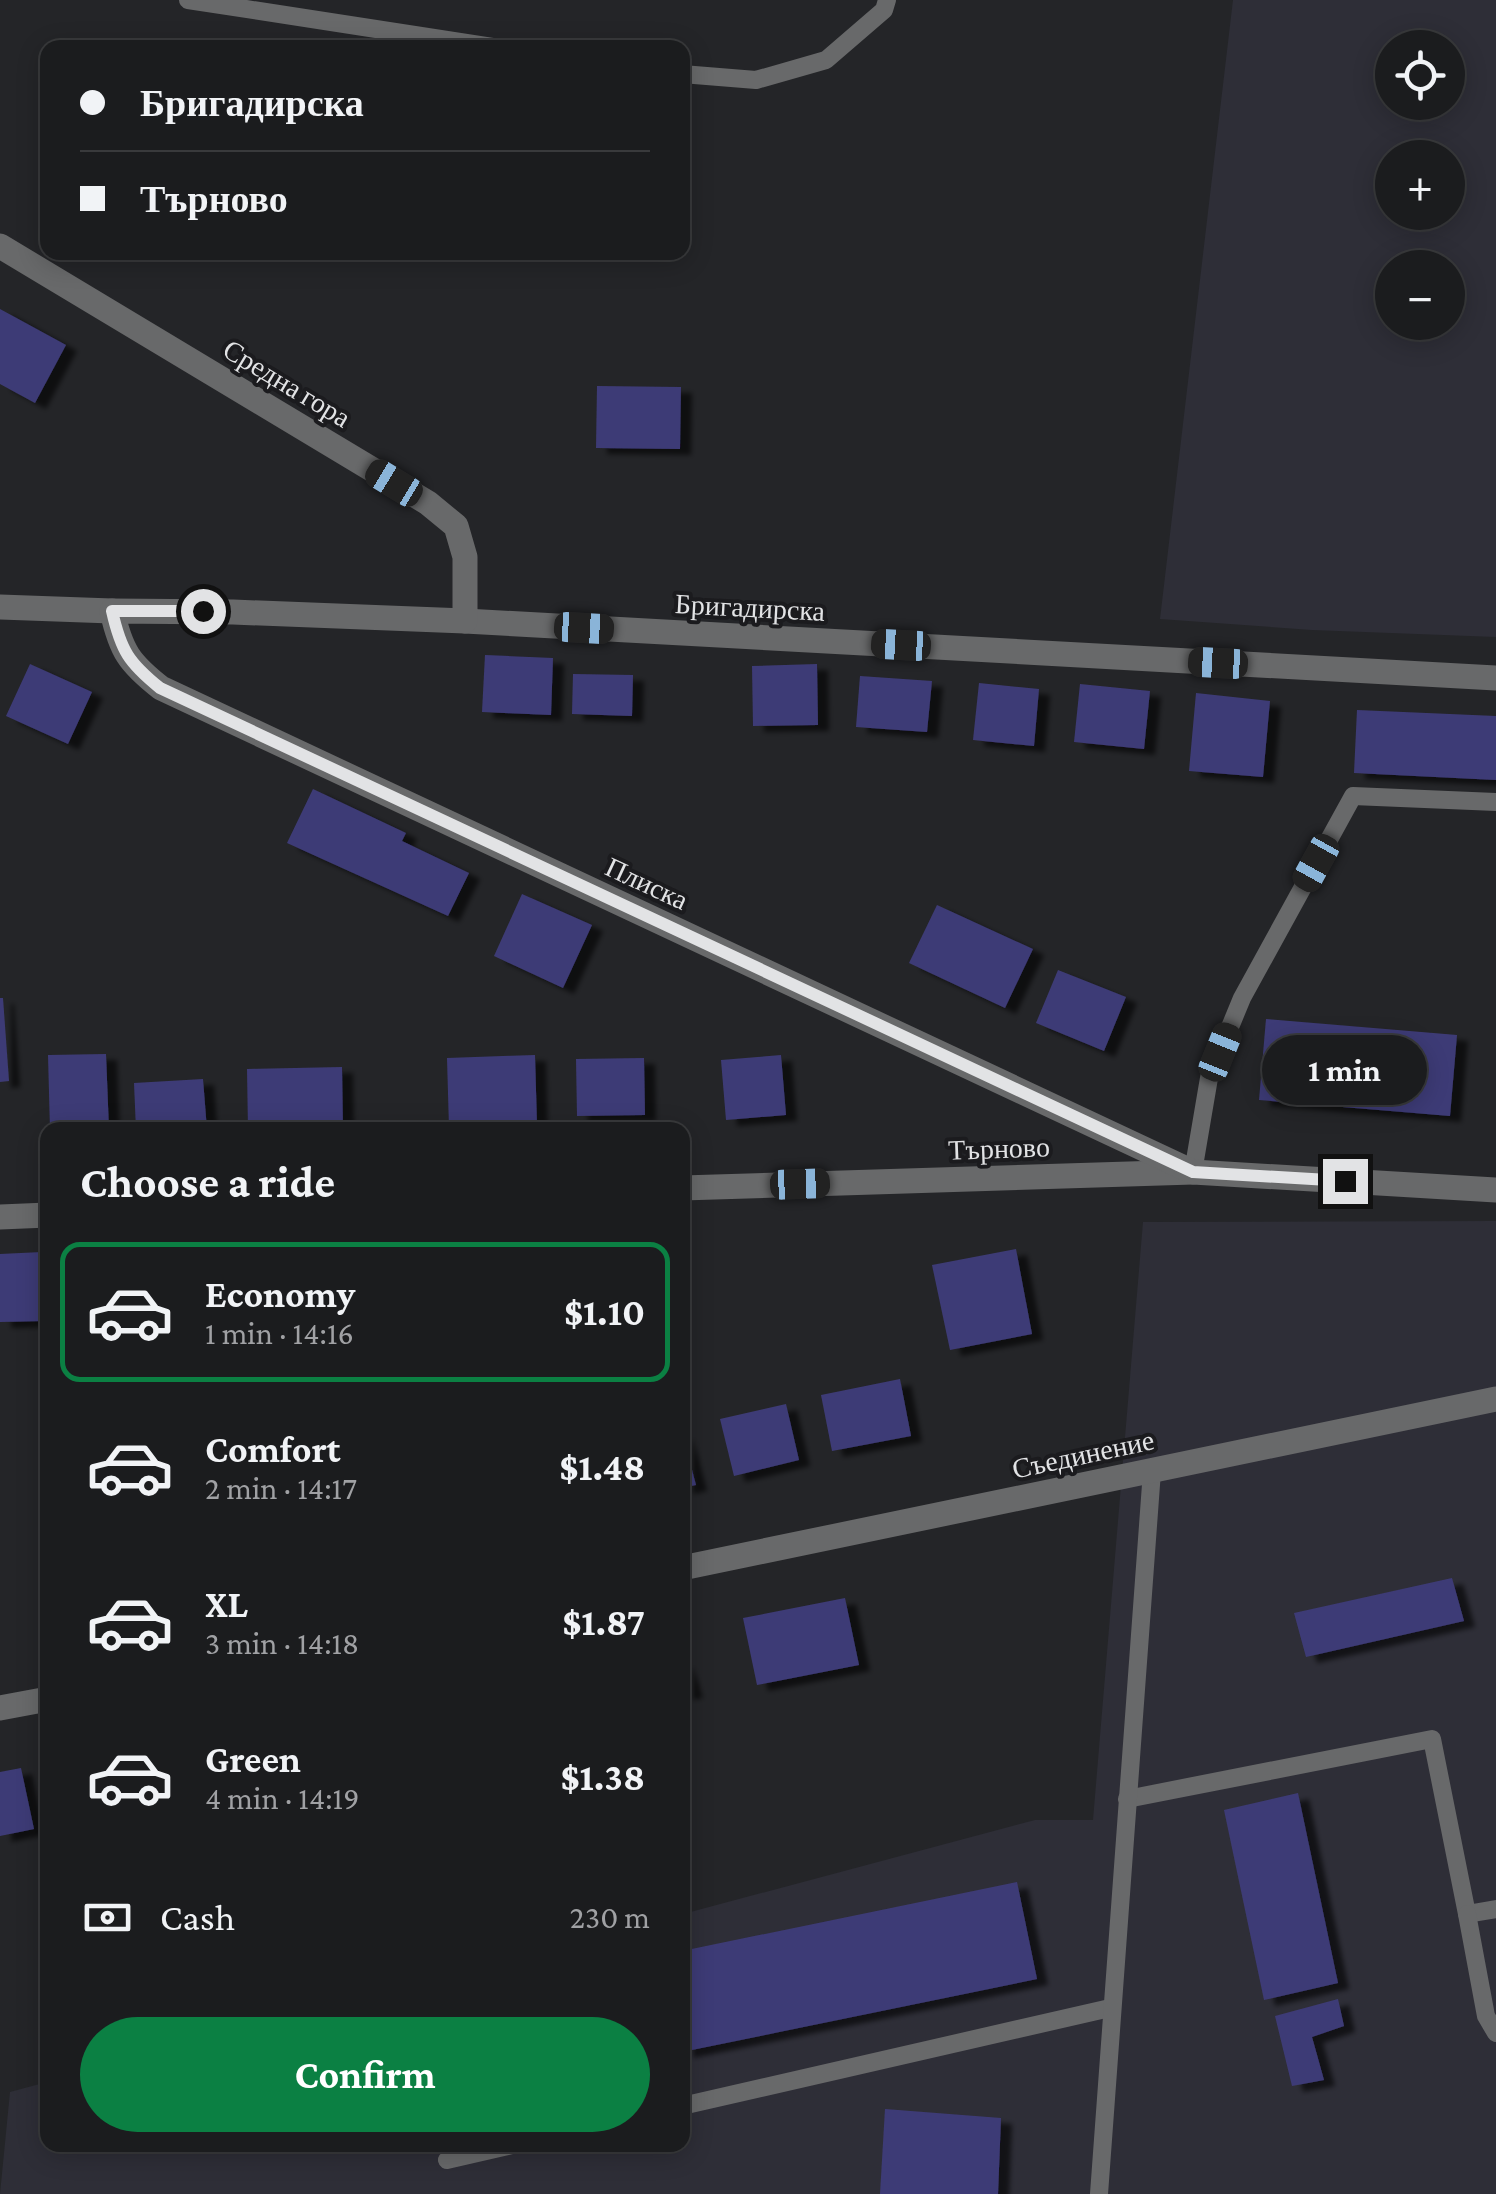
<!DOCTYPE html>
<meta charset="utf-8">
<style>
:root{--surface:#1b1c1e;--page:#28292b;--text:#f1f3f6;--muted:#a0a1a4;--line:#393a3c;--accent:#0b8043}
body{margin:0;font-family:"Crimson Pro",serif;background:var(--page);color:var(--text);height:100vh;display:flex;flex-direction:column;font-size:38px;white-space:nowrap}
*{box-sizing:border-box;margin:0}
p{font-size:32px;color:var(--muted)}
.icon{flex:none;width:55px;height:55px;fill:none;stroke:currentColor;stroke-width:2;stroke-linecap:round;stroke-linejoin:round}
.map{position:relative;flex:1;overflow:hidden}
.panel{position:absolute;left:40px;top:1122px;width:650px;height:1030px;display:flex;flex-direction:column;background:var(--surface);border-radius:20px;box-shadow:0 5px 25px #0003,0 0 0 2px var(--line)}
.panel>*{flex:none}
.guide{position:absolute;left:40px;top:40px;width:650px;height:220px;border-radius:20px;box-shadow:0 5px 25px #0003,0 0 0 2px var(--line);display:grid;align-content:center;height:220px;padding:0 40px;background:var(--surface)}
.buttons{position:absolute;left:1375px;top:30px;display:grid;gap:20px}
.buttons a{display:grid;place-items:center;width:90px;height:90px;border-radius:50%;background:var(--surface);box-shadow:0 5px 25px #0003,0 0 0 2px var(--line);font-size:50px}
.end{position:absolute;width:45px;height:45px;margin:-22px;border:12px solid #e2e3e5;background:#111;box-shadow:0 0 0 5px #111}
.from{border-radius:50%}
.bubble{position:absolute;height:70px;border-radius:35px;background:var(--surface);box-shadow:0 5px 25px #0003,0 0 0 2px var(--line);font-size:32px;font-weight:700;line-height:70px;text-align:center}
.car{position:absolute;width:30px;height:60px;margin:-30px -15px;border-radius:12px;box-shadow:0 0 8px 2px #0007;background:linear-gradient(#222 24%,#8ab4d8 0 40%,#222 0 76%,#8ab4d8 0 86%,#222 0)}
.guide b{display:flex;align-items:center;gap:35px;height:95px;font-size:38px}
.guide b+b{border-top:2px solid var(--line)}
.guide i{width:25px;height:25px;background:var(--text)}
ul{padding:0;list-style:none}
li{display:flex;align-items:center;gap:30px;height:140px;margin:0 20px 15px;padding:0 20px;border:5px solid transparent;border-radius:20px}
li div{flex:1}
li b{display:block;font-size:38px}
li em{font-style:normal;font-weight:700}
li.on{border-color:var(--accent)}
li>.icon{width:90px;height:90px;stroke-width:1.5}
h2{padding:0 40px;font-size:45px;line-height:120px}
.pay{display:flex;align-items:center;gap:25px;height:110px;padding:0 40px;font-size:38px}
.pay p{margin-inline-start:auto}
.primary-button{display:flex;gap:20px;margin-top:auto;padding:20px 40px}
.primary-button a{flex:1;height:115px;border-radius:60px;background:var(--accent);color:#fff;font-size:40px;font-weight:700;line-height:115px;text-align:center}
.map>svg:first-child{display:block}
.built{fill:#2e2e37;fill-rule:evenodd}
.building{fill:#3e3b76;filter:url(#shadow)}
.lines{fill:none;stroke-linecap:round;stroke-linejoin:round}
.service{stroke:#68696a;stroke-width:18}
.minor{stroke:#68696a;stroke-width:25}
.tertiary{stroke:#68696a;stroke-width:25}
.route{stroke:#e2e3e5;stroke-width:12}
.labels{text-anchor:middle;stroke-width:8;stroke-linejoin:round;paint-order:stroke}
.street-label{font-size:28px;fill:#e2e3e5;stroke:#1b1b1e}
</style>
<div class="map">
<svg width="1496" height="2194" viewBox="0 0 1496 2194">
<defs>
<filter id="shadow"><feDropShadow dx="11" dy="6" stdDeviation="2.5" flood-color="#0009"/></filter>
</defs>
<rect width="100%" height="100%" fill="#242528"/>
<!-- built -->
<g class="built">
<path d="M1233,0H1496V637L1312,630L1160,619ZM1392,48H1448V102H1392ZM1392,158H1448V212H1392ZM1392,268H1448V322H1392Z"/>
<path d="M1496,1221V2194H0L10,2092L47,2082L48,2145H682L683,1914L1035,1820H1093L1143,1222Z"/>
</g>
<!-- building -->
<g class="building">
<path d="M0,309L66,345L35,403L0,384Z"/>
<path d="M597,386L681,387L680,449L596,448Z"/>
<path d="M485,655L553,658L551,715L482,712Z"/>
<path d="M30,664L92,692L68,744L6,716Z"/>
<path d="M817,664L818,725L753,726L752,666Z"/>
<path d="M573,674L633,675L632,716L572,714Z"/>
<path d="M860,676L932,681L927,732L856,727Z"/>
<path d="M979,683L1039,689L1034,746L973,740Z"/>
<path d="M1080,684L1150,691L1144,749L1074,742Z"/>
<path d="M1196,693L1270,701L1263,777L1189,771Z"/>
<path d="M1357,710L1496,716V780L1354,773Z"/>
<path d="M313,789L406,833L402,841L469,873L448,916L287,843Z"/>
<path d="M522,894L592,925L563,988L494,956Z"/>
<path d="M937,905L1033,949L1005,1008L909,963Z"/>
<path d="M1058,970L1126,997L1104,1051L1036,1023Z"/>
<path d="M0,998H3L9,1081L0,1082Z"/>
<path d="M1266,1019L1457,1035L1450,1116L1259,1100Z"/>
<path d="M106,1054L109,1130H50L48,1055Z"/>
<path d="M535,1055L537,1125L449,1128L447,1058Z"/>
<path d="M781,1055L786,1115L726,1120L721,1060Z"/>
<path d="M644,1058L645,1115L577,1116L576,1059Z"/>
<path d="M342,1067L343,1130H248L247,1069Z"/>
<path d="M203,1079L207,1130H136L134,1083Z"/>
<path d="M1016,1249L1032,1334L950,1350L932,1265Z"/>
<path d="M42,1252L44,1321L0,1322V1254Z"/>
<path d="M900,1379L911,1436L832,1451L821,1395Z"/>
<path d="M786,1404L799,1460L734,1476L720,1419Z"/>
<path d="M682,1432L696,1485L682,1488Z"/>
<path d="M1452,1578L1464,1621L1306,1657L1294,1613Z"/>
<path d="M845,1598L859,1665L757,1685L743,1618Z"/>
<path d="M682,1660L692,1692L682,1694Z"/>
<path d="M21,1768L34,1829L0,1836V1772Z"/>
<path d="M1298,1793L1338,1983L1264,2000L1224,1810Z"/>
<path d="M1017,1882L1037,1979L682,2052V1951Z"/>
<path d="M1338,1999L1344,2026L1312,2037L1324,2080L1292,2086L1275,2016Z"/>
<path d="M885,2109L1001,2118L998,2194H880Z"/>
</g>
<g class="lines">
<!-- service -->
<g class="service">
<path d="M188,0L499,48"/>
<path d="M682,74L756,80L826,60L884,10L887,0"/>
<path d="M1193,1172L1209,1078L1242,998L1353,796L1496,802"/>
<path d="M1127,1799L1432,1739L1467,1914L1496,1909"/>
<path d="M1467,1914L1486,2016L1496,2033"/>
<path d="M682,2106L1110,2008"/>
<path d="M447,2160L512,2145"/>
<path d="M1099,2194L1152,1471"/>
</g>
<!-- minor -->
<g class="minor">
<path d="M0,607L112,611"/>
<path d="M465,621L1496,678"/>
<path d="M682,1188L1193,1172"/>
<path d="M0,1217L48,1215"/>
</g>
<!-- tertiary -->
<g class="tertiary">
<path d="M0,246L428,503L456,526L465,557V621L233,612L112,611C121,651 129,663 161,688L1193,1172L1496,1190"/>
<path d="M682,1568L1496,1399"/>
<path d="M0,1708L48,1699"/>
</g>
</g>
<g class="lines">
<!-- route -->
<path class="route" d="M203,611H112C121,651 129,663 160,688L1193,1172L1345,1181"/>
</g>
<g class="labels">
<!-- street labels -->
<g class="street-label">
<text transform="translate(287 383) rotate(31)" y="10">Средна гора</text>
<text transform="translate(750 607) rotate(3)" y="10">Бригадирска</text>
<text transform="translate(647 883) rotate(25)" y="10">Плиска</text>
<text transform="translate(999 1148) rotate(-2)" y="10">Търново</text>
<text transform="translate(1083 1454) rotate(-12)" y="10">Съединение</text>
</g>
</g>
</svg>
<div class="buttons">
<a><svg class="icon" aria-label="locate" viewBox="0 0 24 24"><circle cx="12" cy="12" r="6"/><path d="M12 2v4M12 18v4M2 12h4M18 12h4"/></svg></a>
<a>+</a>
<a>−</a>
</div>
<i class="end from" style="left:203px;top:611px"></i>
<i class="end" style="left:1345px;top:1181px"></i>
<div class="bubble" style="left:1262px;top:1035px;width:165px">1 min</div>
<i class="car" style="left:394px;top:483px;rotate:301deg"></i>
<i class="car" style="left:584px;top:628px;rotate:93deg"></i>
<i class="car" style="left:901px;top:645px;rotate:273deg"></i>
<i class="car" style="left:1218px;top:663px;rotate:273deg"></i>
<i class="car" style="left:1316px;top:863px;rotate:209deg"></i>
<i class="car" style="left:1220px;top:1052px;rotate:22deg"></i>
<i class="car" style="left:800px;top:1184px;rotate:88deg"></i>
<div class="guide">
<b><i class="from"></i>Бригадирска</b>
<b><i></i>Търново</b>
</div>
<section class="panel">
<h2>Choose a ride</h2>
<ul>
<li class="on"><svg class="icon" aria-label="car" viewBox="0 0 24 24"><path d="M5 17H2v-5l4-1 3-4h7l3 4 3 1v5h-3M9 17h6M6 11h13"/><circle cx="7" cy="17" r="2"/><circle cx="17" cy="17" r="2"/></svg><div><b>Economy</b><p>1 min · 14:16</p></div><em>$1.10</em></li>
<li><svg class="icon" aria-label="car" viewBox="0 0 24 24"><path d="M5 17H2v-5l4-1 3-4h7l3 4 3 1v5h-3M9 17h6M6 11h13"/><circle cx="7" cy="17" r="2"/><circle cx="17" cy="17" r="2"/></svg><div><b>Comfort</b><p>2 min · 14:17</p></div><em>$1.48</em></li>
<li><svg class="icon" aria-label="car" viewBox="0 0 24 24"><path d="M5 17H2v-5l4-1 3-4h7l3 4 3 1v5h-3M9 17h6M6 11h13"/><circle cx="7" cy="17" r="2"/><circle cx="17" cy="17" r="2"/></svg><div><b>XL</b><p>3 min · 14:18</p></div><em>$1.87</em></li>
<li><svg class="icon" aria-label="car" viewBox="0 0 24 24"><path d="M5 17H2v-5l4-1 3-4h7l3 4 3 1v5h-3M9 17h6M6 11h13"/><circle cx="7" cy="17" r="2"/><circle cx="17" cy="17" r="2"/></svg><div><b>Green</b><p>4 min · 14:19</p></div><em>$1.38</em></li>
</ul>
<div class="pay"><svg class="icon" aria-label="cash" viewBox="0 0 24 24"><path d="M3 7h18v10H3z"/><circle cx="12" cy="12" r="2"/></svg>Cash<p>230 m</p></div>
<div class="primary-button"><a>Confirm</a></div>
</section>
</div>
